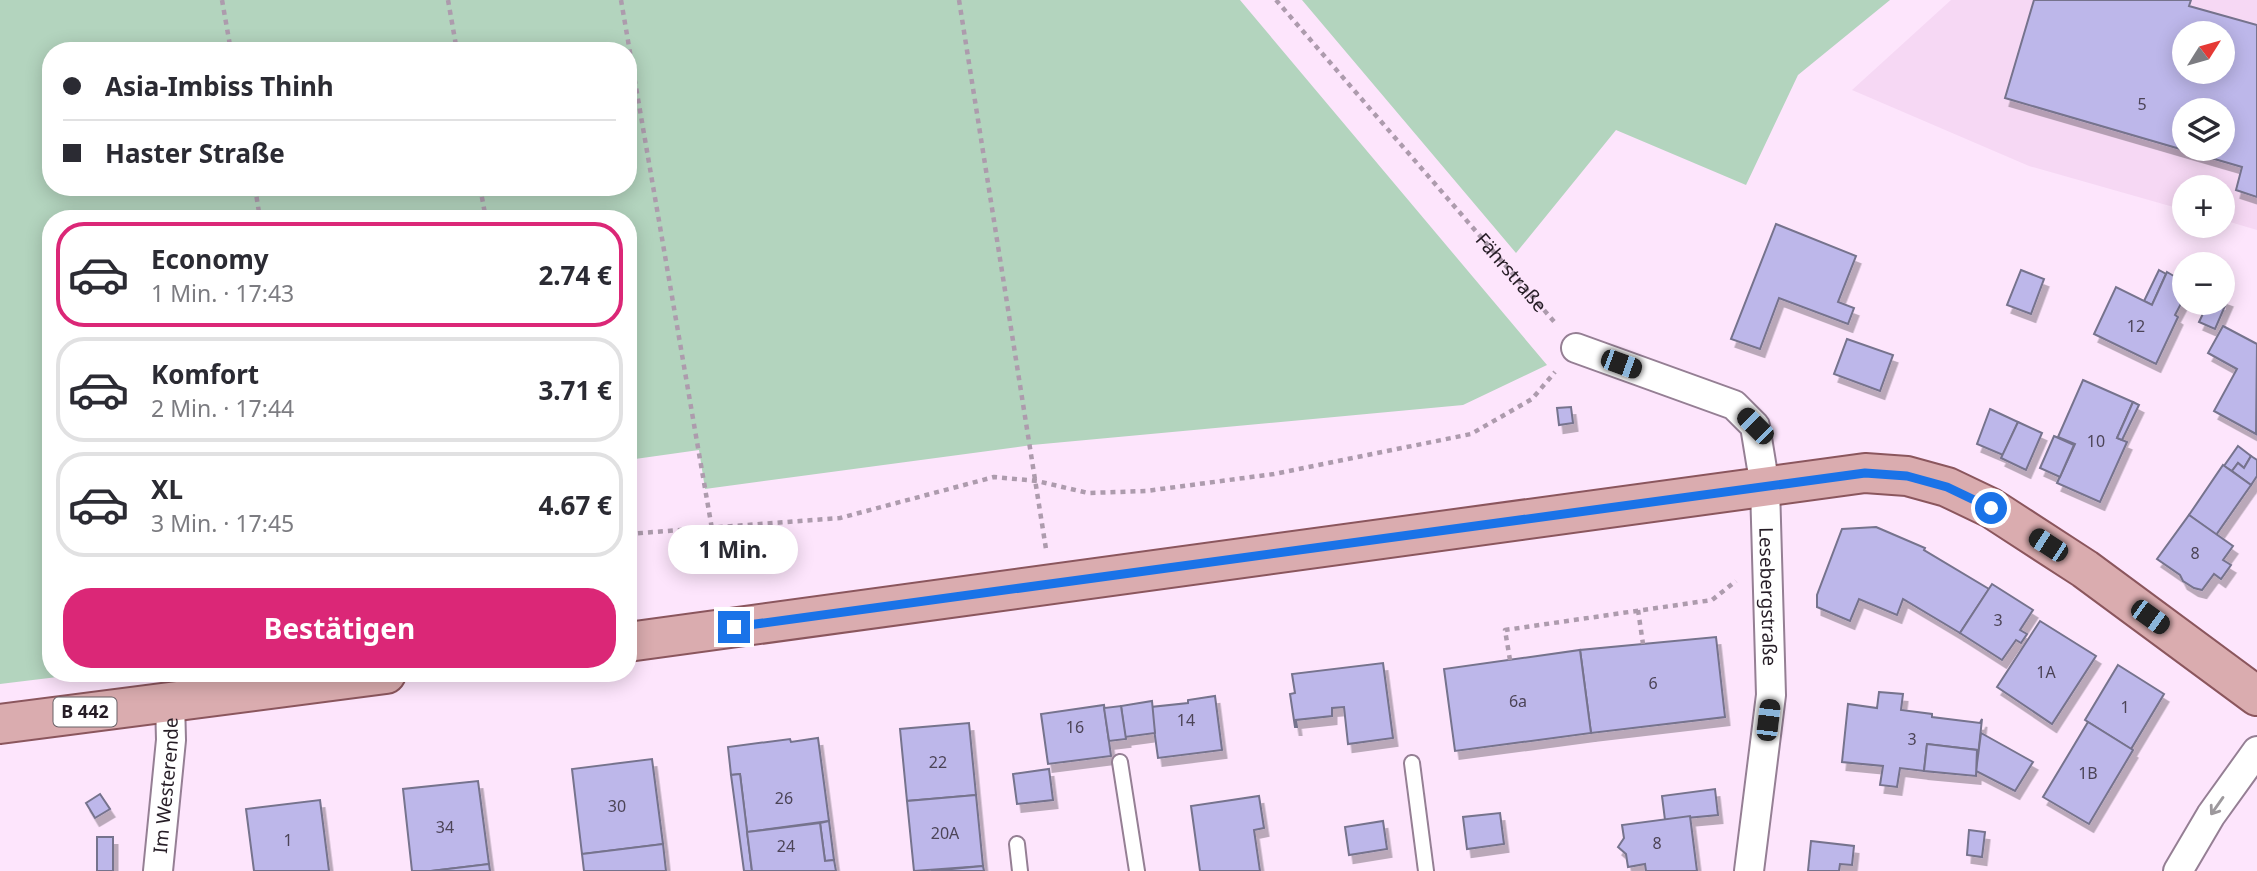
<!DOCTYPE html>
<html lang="de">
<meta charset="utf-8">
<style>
:root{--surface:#fff;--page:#f7f7f7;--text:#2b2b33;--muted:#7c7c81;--line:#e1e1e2;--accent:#db2777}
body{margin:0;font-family:"Noto Sans",sans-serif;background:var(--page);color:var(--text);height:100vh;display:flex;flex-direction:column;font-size:26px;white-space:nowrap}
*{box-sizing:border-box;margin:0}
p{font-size:23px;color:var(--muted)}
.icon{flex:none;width:38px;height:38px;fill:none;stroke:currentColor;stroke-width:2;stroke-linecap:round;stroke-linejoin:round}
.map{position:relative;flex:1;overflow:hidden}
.details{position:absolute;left:42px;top:210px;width:595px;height:472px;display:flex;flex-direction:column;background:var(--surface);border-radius:28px;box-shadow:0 4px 18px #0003}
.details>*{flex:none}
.banner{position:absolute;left:42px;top:42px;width:595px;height:154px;border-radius:28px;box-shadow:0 4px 18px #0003;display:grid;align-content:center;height:154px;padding:0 21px;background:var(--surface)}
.needle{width:46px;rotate:53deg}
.tools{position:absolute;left:2172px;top:21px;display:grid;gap:14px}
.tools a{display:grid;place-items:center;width:63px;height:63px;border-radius:50%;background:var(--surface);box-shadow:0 4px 18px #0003;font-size:35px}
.end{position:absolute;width:32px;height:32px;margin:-16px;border:9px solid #1a73e8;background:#fff;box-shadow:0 0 0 4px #fff}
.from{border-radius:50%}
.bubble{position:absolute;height:49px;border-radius:24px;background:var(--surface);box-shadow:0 4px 18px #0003;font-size:23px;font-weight:700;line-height:49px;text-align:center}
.car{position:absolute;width:21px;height:42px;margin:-21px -10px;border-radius:9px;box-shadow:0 0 5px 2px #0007;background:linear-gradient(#222 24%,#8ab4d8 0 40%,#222 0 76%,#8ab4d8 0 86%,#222 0)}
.banner b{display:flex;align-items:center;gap:24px;height:66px;font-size:26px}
.banner b+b{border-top:2px solid var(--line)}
.banner i{width:18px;height:18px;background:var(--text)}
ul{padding:12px 0 0;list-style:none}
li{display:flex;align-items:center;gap:21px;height:105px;margin:0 14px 10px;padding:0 7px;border:4px solid var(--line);border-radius:28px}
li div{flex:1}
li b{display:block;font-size:26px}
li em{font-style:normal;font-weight:700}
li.selected{border-color:var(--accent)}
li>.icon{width:63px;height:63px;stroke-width:1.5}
.primary-button{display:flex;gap:14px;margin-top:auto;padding:14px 21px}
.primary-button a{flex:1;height:80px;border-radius:28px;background:var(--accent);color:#fff;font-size:28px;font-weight:700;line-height:80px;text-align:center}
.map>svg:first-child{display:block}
.built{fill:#f6d8f4;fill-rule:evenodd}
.green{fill:#b3d4be;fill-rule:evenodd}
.building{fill:#bdb7ea;stroke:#76738d;stroke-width:2;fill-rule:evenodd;filter:url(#shadow)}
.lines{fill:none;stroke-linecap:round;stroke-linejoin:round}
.lane-casing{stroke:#957f94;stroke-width:18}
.street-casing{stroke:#957f94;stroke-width:32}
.primary-casing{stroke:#8b565d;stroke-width:42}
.path{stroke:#ad9bad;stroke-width:4.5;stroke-dasharray:5 5;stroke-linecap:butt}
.lane{stroke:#fff;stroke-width:14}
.street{stroke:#fff;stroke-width:28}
.primary{stroke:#daacaf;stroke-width:38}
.oneway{stroke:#9d999d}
.route{stroke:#1a73e8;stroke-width:9}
.labels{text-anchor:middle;stroke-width:6;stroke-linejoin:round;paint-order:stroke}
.number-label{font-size:16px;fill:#4c4457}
.shield{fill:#fff;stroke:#676167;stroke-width:2}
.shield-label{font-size:18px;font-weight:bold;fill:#261d26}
.street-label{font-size:19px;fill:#261d26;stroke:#fff}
</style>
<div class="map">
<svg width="2257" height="871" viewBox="0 0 2257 871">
<defs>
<filter id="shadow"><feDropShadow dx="4.5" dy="8" stdDeviation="0" flood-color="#0004"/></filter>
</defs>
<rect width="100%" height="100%" fill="#fde5fc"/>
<!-- built -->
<path class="built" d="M1951,0H2257V230L2223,220L2222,187H2184V210L2029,166L1852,90ZM2184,33H2222V72H2184ZM2184,110H2222V149H2184Z"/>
<!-- green -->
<g class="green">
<path d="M0,0H1240L1547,365L1463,405L1032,445L705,489L699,450L628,460V219H51V674H82L0,684ZM51,51H628V187H51Z"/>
<path d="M1302,0H1890L1798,75L1746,185L1616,130L1516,253Z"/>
</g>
<!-- building -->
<g class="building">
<path d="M2034,0H2191L2189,6L2257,25V197L2236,190L2242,167L2005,98ZM2184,33H2222V72H2184ZM2184,110H2222V149H2184Z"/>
<path d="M1776,224L1856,256L1838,302L1854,308L1848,324L1779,298L1760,349L1731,339Z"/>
<path d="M2021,270L2044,279L2031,314L2007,305Z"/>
<path d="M2159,270L2166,274L2152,305L2144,301Z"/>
<path d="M2167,272L2184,282V298L2175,315L2178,317L2156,364L2094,334L2116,287L2152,305Z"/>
<path d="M2222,297L2228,299L2215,329L2199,322L2208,303H2222Z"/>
<path d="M2223,326L2257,344L2256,434L2214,411L2237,369L2208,353Z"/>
<path d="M1847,339L1893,355L1880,391L1834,374Z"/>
<path d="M2083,380L2133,402L2117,438L2127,442L2100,502L2057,483L2075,444L2058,437Z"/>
<path d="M2133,402L2139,405L2122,440L2117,438Z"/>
<path d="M1571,407L1573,423L1559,425L1557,408Z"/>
<path d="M1990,409L2018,422L2003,455L1977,444Z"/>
<path d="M2018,422L2042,433L2026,470L2001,458Z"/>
<path d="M2054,436L2074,445L2060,477L2040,468Z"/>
<path d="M2238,446L2251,456L2244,468L2238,463L2232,471L2224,466Z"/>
<path d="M2251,456L2257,460V476L2251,485L2232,471L2238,463L2244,468Z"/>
<path d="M2223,465L2251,485L2216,535L2189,515Z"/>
<path d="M2189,515L2233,546L2223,560L2231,565L2221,579L2214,574L2202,590L2194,588L2183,581L2180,575L2157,559Z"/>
<path d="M1876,527L1925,548L1924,550L1989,589L1960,633L1903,599L1897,615L1859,599L1850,621L1817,607V595L1842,529Z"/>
<path d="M1992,584L2033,610L2020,630L2027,634L2021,643L2016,640L2002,660L1960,633Z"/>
<path d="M2040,621L2096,656L2052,724L1997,687Z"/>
<path d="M1716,637L1725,717L1591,733L1580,650Z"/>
<path d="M1580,650L1591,733L1455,751L1444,669Z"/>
<path d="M1383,663L1393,738L1348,744L1344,707L1332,708V716L1296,720L1297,727H1295L1290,694L1295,693L1292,674Z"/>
<path d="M2118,665L2164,694L2131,749L2085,720Z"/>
<path d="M1879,692L1903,694L1901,710L1932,714V717L1980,723L1982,719L1976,775L1977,750L1927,744L1924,771L1900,768L1897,787L1880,785L1883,766L1842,762L1848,704L1877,708Z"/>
<path d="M1215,696L1222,750L1158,758L1151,707L1188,703V700Z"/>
<path d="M1152,701L1155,733L1125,737L1121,706Z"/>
<path d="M1104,705L1111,756L1048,764L1041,714Z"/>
<path d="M1121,706L1126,739L1109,741L1104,708Z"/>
<path d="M2088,722L2133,750L2089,824L2043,797Z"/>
<path d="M969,723L976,795L907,801L900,729Z"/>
<path d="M1981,733L2033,762L2015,791L1976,771Z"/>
<path d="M818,738L829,821L747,832L740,774L731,775L728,747L790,739L791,742Z"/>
<path d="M1927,744L1977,750L1976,776L1924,771Z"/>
<path d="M652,759L663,844L582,854L572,769Z"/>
<path d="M1049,769L1053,800L1017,804L1013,774Z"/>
<path d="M740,774L752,871H744L731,775Z"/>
<path d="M478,781L489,864L431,871H412L403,789Z"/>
<path d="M1715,789L1718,815L1665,820L1662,796Z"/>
<path d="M100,794L110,809L95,818L86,803Z"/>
<path d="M976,795L983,866L914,871L907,801Z"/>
<path d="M1259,796L1264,828L1254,830L1260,871H1200L1191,806Z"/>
<path d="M320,800L329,871H254L246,809Z"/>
<path d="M1500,813L1504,844L1467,849L1463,817Z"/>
<path d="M1690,816L1697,871H1646L1645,864L1628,867L1626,854L1618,847L1624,838L1622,825Z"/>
<path d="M829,821L834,860L825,861L820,823Z"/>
<path d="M1383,821L1387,849L1349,855L1345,827Z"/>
<path d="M820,823L825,861L834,860L836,871H752L747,832Z"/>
<path d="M1969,830L1985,832L1982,857L1967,855Z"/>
<rect x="97" y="837" width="16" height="34"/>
<path d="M1811,841L1854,846L1852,865L1840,864L1839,871H1808Z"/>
<path d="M663,844L666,871H584L582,854Z"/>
<path d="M489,864L490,871H431Z"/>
<path d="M983,866L984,871H931Z"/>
</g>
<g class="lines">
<!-- lane casing -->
<g class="lane-casing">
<g id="lane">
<path d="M1120,762L1137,871"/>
<path d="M1412,763L1426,871"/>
<path d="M1017,844L1020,871"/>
</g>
</g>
<!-- street casing -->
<g class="street-casing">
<g id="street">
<path id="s2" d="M1576,348L1734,405L1755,426L1765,487L1771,695L1749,871"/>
<path id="s3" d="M158,871L171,740L170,701"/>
<path d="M2178,871L2211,815L2257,751"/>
</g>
</g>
<!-- primary casing -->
<g class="primary-casing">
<g id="primary">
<path d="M628,642L1865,473L1907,476L1947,487L1991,508L2085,569L2257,696"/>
<path d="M0,724L386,674"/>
</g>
</g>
<!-- path -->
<g class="path">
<path d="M222,0L231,51"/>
<path d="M448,0L457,51"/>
<path d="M621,0L712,529"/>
<path d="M959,0L1046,549"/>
<path id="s1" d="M1276,0L1557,325"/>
<path d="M255,187L260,219"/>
<path d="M480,187L486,219"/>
<path d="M628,534L840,518L994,477L1037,481L1088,493L1146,491L1274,474L1471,434L1532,399L1555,372"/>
<path d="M1638,610L1643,644"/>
<path d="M1510,660L1505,630L1712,600L1736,581"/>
</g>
<!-- lane -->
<use href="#lane" class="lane"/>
<!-- street -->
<use href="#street" class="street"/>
<!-- primary -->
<use href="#primary" class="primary"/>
</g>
<!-- one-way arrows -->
<defs><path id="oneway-shaft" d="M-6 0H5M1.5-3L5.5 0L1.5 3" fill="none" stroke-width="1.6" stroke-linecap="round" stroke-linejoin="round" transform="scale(1.75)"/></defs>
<use class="oneway" href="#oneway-shaft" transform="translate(2217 806) rotate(125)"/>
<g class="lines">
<!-- route -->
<path class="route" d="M734,627L1865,473L1907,476L1947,487L1991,508"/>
</g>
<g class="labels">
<!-- number labels -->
<g class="number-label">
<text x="2142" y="110">5</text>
<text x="2136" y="332">12</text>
<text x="2096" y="447">10</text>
<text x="2195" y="559">8</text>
<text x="1998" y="626">3</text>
<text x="2046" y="678">1A</text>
<text x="1653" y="689">6</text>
<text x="1518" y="707">6a</text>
<text x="2125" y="713">1</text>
<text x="1186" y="726">14</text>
<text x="1075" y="733">16</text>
<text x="1912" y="745">3</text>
<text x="938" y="768">22</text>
<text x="2088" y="779">1B</text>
<text x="784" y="804">26</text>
<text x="617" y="812">30</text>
<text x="445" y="833">34</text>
<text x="945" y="839">20A</text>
<text x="288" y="846">1</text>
<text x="1657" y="849">8</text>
<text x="786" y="852">24</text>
</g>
<!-- shield labels -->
<rect class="shield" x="53.5" y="697.5" width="63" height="29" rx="5"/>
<g class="shield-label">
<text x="85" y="718">B 442</text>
</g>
<!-- street labels -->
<g class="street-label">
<text dy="7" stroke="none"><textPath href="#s1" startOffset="360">Fährstraße</textPath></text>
<text dy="7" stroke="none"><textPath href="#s2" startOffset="369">Lesebergstraße</textPath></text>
<text dy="7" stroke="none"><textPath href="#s3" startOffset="86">Im Westerende</textPath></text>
</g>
</g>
</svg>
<div class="tools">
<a><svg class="needle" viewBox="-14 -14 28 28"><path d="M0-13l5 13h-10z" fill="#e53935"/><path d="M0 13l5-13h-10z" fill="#7c7c81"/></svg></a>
<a><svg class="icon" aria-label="layers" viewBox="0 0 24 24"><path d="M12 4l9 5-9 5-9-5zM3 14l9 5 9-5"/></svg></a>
<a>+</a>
<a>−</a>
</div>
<i class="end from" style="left:1991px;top:508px"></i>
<i class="end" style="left:734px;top:627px"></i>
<div class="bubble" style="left:668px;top:525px;width:130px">1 Min.</div>
<i class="car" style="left:1621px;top:364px;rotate:110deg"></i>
<i class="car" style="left:1755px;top:426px;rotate:315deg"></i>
<i class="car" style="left:2048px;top:545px;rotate:303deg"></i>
<i class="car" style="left:2150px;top:617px;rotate:126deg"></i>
<i class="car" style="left:1768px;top:720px;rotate:7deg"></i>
<div class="banner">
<b><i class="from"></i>Asia-Imbiss Thinh</b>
<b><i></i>Haster Straße</b>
</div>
<section class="details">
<ul>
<li class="selected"><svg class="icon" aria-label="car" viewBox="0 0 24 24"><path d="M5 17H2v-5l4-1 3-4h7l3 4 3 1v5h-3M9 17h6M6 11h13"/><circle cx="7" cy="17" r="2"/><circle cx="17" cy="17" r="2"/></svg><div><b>Economy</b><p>1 Min. · 17:43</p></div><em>2.74 €</em></li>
<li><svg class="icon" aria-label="car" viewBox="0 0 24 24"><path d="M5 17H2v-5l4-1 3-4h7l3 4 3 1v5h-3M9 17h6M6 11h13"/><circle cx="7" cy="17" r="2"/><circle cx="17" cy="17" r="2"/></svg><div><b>Komfort</b><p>2 Min. · 17:44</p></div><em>3.71 €</em></li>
<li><svg class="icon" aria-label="car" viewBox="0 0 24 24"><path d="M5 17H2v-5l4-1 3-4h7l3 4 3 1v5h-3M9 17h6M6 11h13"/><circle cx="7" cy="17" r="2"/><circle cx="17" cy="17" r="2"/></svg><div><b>XL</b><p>3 Min. · 17:45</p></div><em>4.67 €</em></li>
</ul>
<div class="primary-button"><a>Bestätigen</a></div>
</section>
</div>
